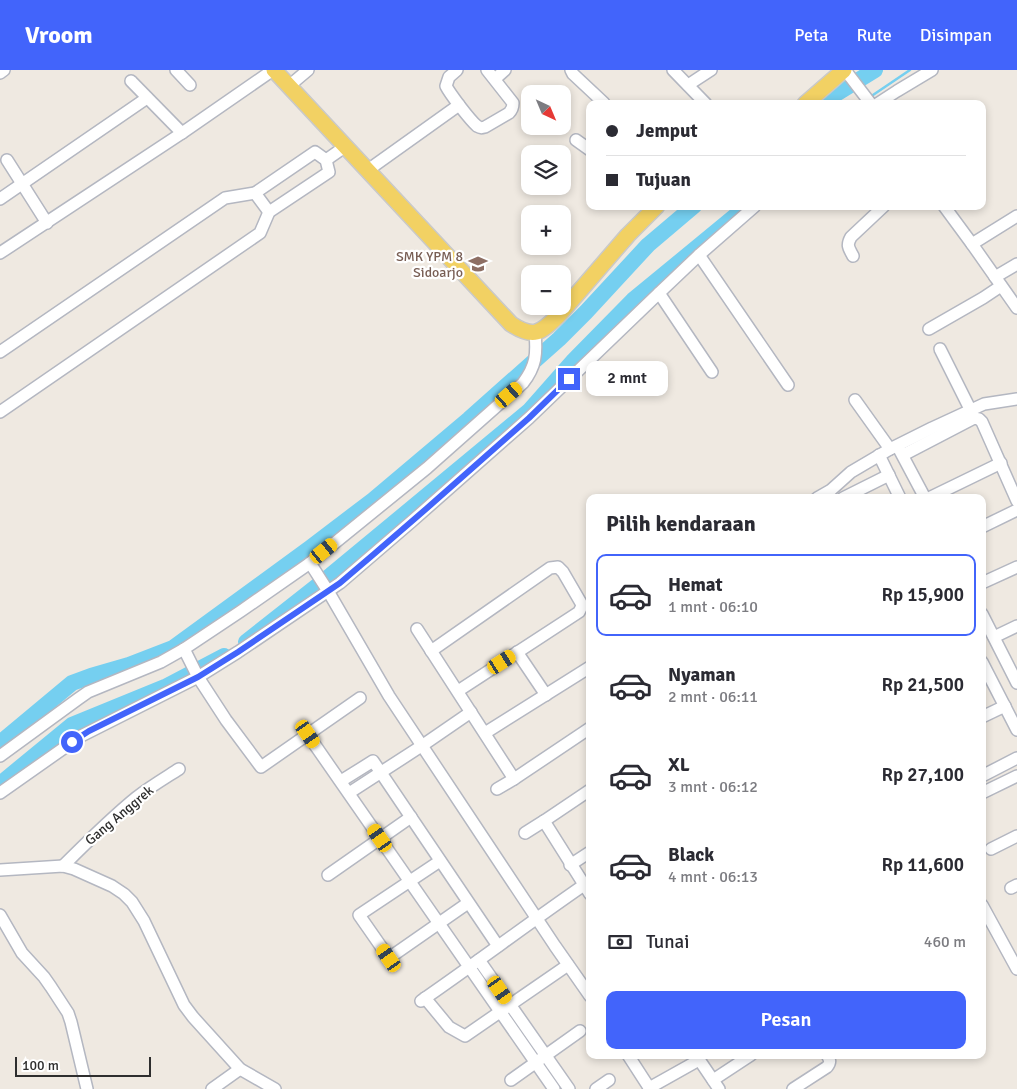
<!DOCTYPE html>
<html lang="id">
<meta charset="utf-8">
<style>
:root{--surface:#fff;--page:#f7f7f7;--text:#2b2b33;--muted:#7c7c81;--line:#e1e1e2;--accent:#4264fb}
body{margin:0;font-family:Signika,sans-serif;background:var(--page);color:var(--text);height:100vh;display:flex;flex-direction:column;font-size:19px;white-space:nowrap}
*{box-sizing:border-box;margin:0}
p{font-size:16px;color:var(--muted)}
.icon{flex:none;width:28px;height:28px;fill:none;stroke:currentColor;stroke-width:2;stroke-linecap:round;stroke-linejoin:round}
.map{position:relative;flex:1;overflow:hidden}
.panel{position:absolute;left:586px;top:424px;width:400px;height:565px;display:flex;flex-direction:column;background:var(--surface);border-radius:10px;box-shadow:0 2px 8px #0003}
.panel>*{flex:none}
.hud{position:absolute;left:586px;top:30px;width:400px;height:110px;border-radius:10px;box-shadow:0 2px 8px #0003;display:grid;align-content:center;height:110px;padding:0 20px;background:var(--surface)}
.needle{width:32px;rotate:136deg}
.fabs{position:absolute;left:521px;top:15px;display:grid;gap:10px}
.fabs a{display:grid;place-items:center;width:50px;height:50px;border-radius:10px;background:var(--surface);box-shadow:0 2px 8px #0003;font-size:25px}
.scale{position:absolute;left:15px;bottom:12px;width:136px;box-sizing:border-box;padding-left:5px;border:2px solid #2e2e2e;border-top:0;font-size:14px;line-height:18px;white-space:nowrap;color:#2e2e2e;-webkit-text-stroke:4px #fff;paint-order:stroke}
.end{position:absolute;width:22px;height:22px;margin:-11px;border:6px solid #4264fb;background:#fff;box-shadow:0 0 0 2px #fff}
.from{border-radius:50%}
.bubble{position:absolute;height:35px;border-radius:10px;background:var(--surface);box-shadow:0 2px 8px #0003;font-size:16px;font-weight:600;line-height:35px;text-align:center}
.car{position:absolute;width:15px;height:30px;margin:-15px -8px;border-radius:6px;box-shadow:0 0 4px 1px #0007;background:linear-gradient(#f5c518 24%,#345 0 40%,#f5c518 0 76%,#345 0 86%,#f5c518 0)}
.hud b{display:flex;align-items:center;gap:18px;height:48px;font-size:19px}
.hud b+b{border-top:1px solid var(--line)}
.hud i{width:12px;height:12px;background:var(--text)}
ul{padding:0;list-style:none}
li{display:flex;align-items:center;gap:15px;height:82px;margin:0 10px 8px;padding:0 10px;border:2px solid transparent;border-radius:10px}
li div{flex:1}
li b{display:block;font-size:19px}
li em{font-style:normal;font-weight:600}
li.selected{border-color:var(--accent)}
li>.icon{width:45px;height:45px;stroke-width:1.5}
h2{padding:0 20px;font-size:22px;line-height:60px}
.pay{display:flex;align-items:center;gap:12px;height:55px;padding:0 20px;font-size:19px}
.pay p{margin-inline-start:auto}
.button{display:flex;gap:10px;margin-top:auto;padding:10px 20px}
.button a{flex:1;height:58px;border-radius:10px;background:var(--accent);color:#fff;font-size:20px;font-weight:600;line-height:58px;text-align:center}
header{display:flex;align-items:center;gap:30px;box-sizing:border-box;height:70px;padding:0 25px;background:var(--accent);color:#fff}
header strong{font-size:24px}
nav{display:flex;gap:28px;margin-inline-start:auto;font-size:18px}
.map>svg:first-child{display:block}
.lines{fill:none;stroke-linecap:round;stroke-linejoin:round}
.stream{stroke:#75cff0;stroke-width:2.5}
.river{stroke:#75cff0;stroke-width:16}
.minor-casing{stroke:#b4b7c1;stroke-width:14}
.major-casing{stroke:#c9c9c9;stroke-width:18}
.minor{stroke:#fff;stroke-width:11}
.major{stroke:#f2d163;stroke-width:15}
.route{stroke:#4264fb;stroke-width:6}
.labels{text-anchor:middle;stroke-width:4.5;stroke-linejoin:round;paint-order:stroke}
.education-label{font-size:14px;fill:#785e54;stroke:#fff;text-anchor:end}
.street-label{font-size:14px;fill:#2e2e2e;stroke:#fff}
</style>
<header>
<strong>Vroom</strong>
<nav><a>Peta</a><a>Rute</a><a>Disimpan</a></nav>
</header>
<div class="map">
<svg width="1017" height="1019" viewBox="0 0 1017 1019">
<rect width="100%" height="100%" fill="#efe9e1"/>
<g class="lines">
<!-- stream -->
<path class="stream" d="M870,27L910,0"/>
<!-- river -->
<g class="river">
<path d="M824,34L836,24L875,0"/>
<path d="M246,572L331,505L529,341L574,290L633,230L740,142"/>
<path d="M0,673L72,613L91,606L129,595L173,578L310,478L373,430L469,349L559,269L586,242L648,175L694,136"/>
<path d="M0,714L72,655L165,617L224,586"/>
</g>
<!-- minor casing -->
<g class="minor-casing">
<g id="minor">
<path d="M176,0L190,15"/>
<path d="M457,0L449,7L446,16C450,24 470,50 477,56C481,58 481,58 485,57L509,43C512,40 513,38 513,33L487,0"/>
<path d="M571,0L573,4L604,33"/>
<path d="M673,0L706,34"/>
<path d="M845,0L871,34"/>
<path d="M0,3L4,0"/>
<path d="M495,9L505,0"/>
<path d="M131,11L182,63"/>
<path d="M688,15L711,0"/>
<path d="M289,16L308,0"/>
<path d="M877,34L897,21L932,0"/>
<path d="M576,70L590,80"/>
<path d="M7,90L47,153"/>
<path d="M326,90L346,76"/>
<path d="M368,100L459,35"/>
<path d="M255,123L269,142"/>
<path d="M0,129L147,28"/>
<path d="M944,136L972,174L1017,238"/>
<path d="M972,174L1017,146"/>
<path d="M0,183L182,63L273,0"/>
<path d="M699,185L788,315"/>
<path d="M853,186C849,178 846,176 851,167L884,136"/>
<path d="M995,207L1017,194"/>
<path d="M659,223L712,302"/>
<path d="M929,259L983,228L1001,216"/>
<path d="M940,279L970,339"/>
<path d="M0,282L225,128L255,123L315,82L326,90L329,102L269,142L260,163L0,342"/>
<path d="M855,330L890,379"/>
<path d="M899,379L925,428"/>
<path d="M879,385L900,428"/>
<path d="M903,385L974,348L979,349L982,352L1017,431"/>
<path d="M817,428L831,420L851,402L890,379L932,358L984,334L1017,329"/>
<path d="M843,428L889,405"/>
<path d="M929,428L1001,393"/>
<path d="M982,457L1017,440"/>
<path d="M310,493L328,521L389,626L555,876L590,926"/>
<path d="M982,513L1017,497"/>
<path d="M982,544L1017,613"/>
<path d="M417,559L514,709L590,658"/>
<path d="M994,567L1017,556"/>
<path d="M184,579L198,607L226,650L261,697L360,628"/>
<path d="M431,581L550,498L558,497L563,502L581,533L582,536L579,542L458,621"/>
<path d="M517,582L546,625"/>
<path d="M982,592L1017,660"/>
<path d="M982,647L1005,636"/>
<path d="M485,663L590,597"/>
<path d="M308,665L554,1019"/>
<path d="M0,686L78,629L88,622L161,592L184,579L241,541L310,493L427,398L523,313C536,296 537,284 535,263"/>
<path d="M982,706L1017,688"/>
<path d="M341,711L373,691L498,876"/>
<path d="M497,719L514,709"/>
<path d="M0,723L81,666L198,607L238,582L340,513L411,452L529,348L659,223L699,185L755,136"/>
<path d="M349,723L423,675L471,642"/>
<path d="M982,723L1017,706"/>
<path d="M544,751L590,720"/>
<path d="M525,763L544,751L590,824"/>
<path d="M991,779L1017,766"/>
<path d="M440,791L359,845L389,888L468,833"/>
<path d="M570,795L590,782"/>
<path d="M63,796C87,772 111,748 137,727C150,717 165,708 179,699"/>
<path d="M0,800L63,796L74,799L112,816L124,824L132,832L144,851L184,935L193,947L240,999L275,1019"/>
<path d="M328,805L411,747"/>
<path d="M1011,818L1017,815"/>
<path d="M982,835L1017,899"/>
<path d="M0,845L22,883L44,907L51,917L68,943L71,952L87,1019"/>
<path d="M479,890L569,1019"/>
<path d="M425,928L449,957L465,966L568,895"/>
<path d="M421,931C476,893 529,853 584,815"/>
<path d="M628,985L650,1019"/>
<path d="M696,985L719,1019"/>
<path d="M511,1010L580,961"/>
<path d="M713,1010L751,985"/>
<path d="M649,1018L699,990"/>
<path d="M212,1019L240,999"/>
<path d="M596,1019L609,1010"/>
<path d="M793,1019L827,997C831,992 830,990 827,985"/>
</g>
</g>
<!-- major casing -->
<g class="major-casing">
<g id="major">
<path d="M274,0L511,254C534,269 540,263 558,246L628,165L657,136"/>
<path d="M805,34L844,0"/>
</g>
</g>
<!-- minor -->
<use href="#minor" class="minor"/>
<!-- major -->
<use href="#major" class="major"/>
</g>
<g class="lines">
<!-- route -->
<path class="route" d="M72,672L89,661L198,607L238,582L340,513L374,484L426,439L529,348L569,309"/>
</g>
<!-- icons -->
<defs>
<g id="school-bare" transform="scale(1.5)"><path d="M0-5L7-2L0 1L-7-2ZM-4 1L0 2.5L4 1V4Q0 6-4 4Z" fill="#8d6e63" stroke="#fff" stroke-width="2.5" paint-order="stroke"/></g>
</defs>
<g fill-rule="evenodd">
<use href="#school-bare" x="478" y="194"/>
</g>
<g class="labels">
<!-- education labels -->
<g class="education-label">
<text x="463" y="191">SMK YPM 8<tspan x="463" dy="16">Sidoarjo</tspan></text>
</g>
<!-- street labels -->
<g class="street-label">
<text transform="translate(119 745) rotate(-40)" y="5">Gang Anggrek</text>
</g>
</g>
</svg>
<div class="fabs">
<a><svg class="needle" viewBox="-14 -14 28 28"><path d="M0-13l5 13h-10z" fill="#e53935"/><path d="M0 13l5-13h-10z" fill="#7c7c81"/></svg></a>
<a><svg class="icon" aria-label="layers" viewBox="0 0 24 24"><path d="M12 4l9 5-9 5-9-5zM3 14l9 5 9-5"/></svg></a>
<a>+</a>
<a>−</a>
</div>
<div class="scale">100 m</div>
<i class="end from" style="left:72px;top:672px"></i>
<i class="end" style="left:569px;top:309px"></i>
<div class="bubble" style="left:586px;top:291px;width:82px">2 mnt</div>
<i class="car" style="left:509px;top:325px;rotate:49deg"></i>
<i class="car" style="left:324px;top:481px;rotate:51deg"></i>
<i class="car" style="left:502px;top:592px;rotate:57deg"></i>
<i class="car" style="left:308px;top:664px;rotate:145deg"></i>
<i class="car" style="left:380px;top:768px;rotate:325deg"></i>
<i class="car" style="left:389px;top:888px;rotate:325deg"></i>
<i class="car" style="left:500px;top:920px;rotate:145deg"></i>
<div class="hud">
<b><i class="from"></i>Jemput</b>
<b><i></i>Tujuan</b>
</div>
<section class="panel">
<h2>Pilih kendaraan</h2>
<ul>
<li class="selected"><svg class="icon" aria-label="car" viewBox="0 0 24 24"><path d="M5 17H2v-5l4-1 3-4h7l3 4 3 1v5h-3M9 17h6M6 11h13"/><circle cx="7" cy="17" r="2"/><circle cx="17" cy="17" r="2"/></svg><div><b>Hemat</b><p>1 mnt · 06:10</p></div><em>Rp 15,900</em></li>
<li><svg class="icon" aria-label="car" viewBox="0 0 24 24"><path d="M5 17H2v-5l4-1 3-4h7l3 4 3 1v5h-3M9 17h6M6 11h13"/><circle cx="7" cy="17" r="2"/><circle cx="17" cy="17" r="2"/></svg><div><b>Nyaman</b><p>2 mnt · 06:11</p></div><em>Rp 21,500</em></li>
<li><svg class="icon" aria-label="car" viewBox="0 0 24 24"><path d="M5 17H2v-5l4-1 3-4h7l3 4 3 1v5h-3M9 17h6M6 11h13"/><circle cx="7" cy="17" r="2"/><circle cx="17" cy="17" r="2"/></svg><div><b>XL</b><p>3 mnt · 06:12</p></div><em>Rp 27,100</em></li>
<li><svg class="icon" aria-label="car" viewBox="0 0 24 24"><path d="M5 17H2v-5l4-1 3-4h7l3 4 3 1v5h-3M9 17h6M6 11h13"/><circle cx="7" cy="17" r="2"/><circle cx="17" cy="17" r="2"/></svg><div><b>Black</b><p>4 mnt · 06:13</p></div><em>Rp 11,600</em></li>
</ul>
<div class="pay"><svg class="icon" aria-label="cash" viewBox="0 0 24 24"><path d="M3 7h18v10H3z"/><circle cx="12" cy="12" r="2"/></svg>Tunai<p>460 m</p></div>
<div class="button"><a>Pesan</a></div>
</section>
</div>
